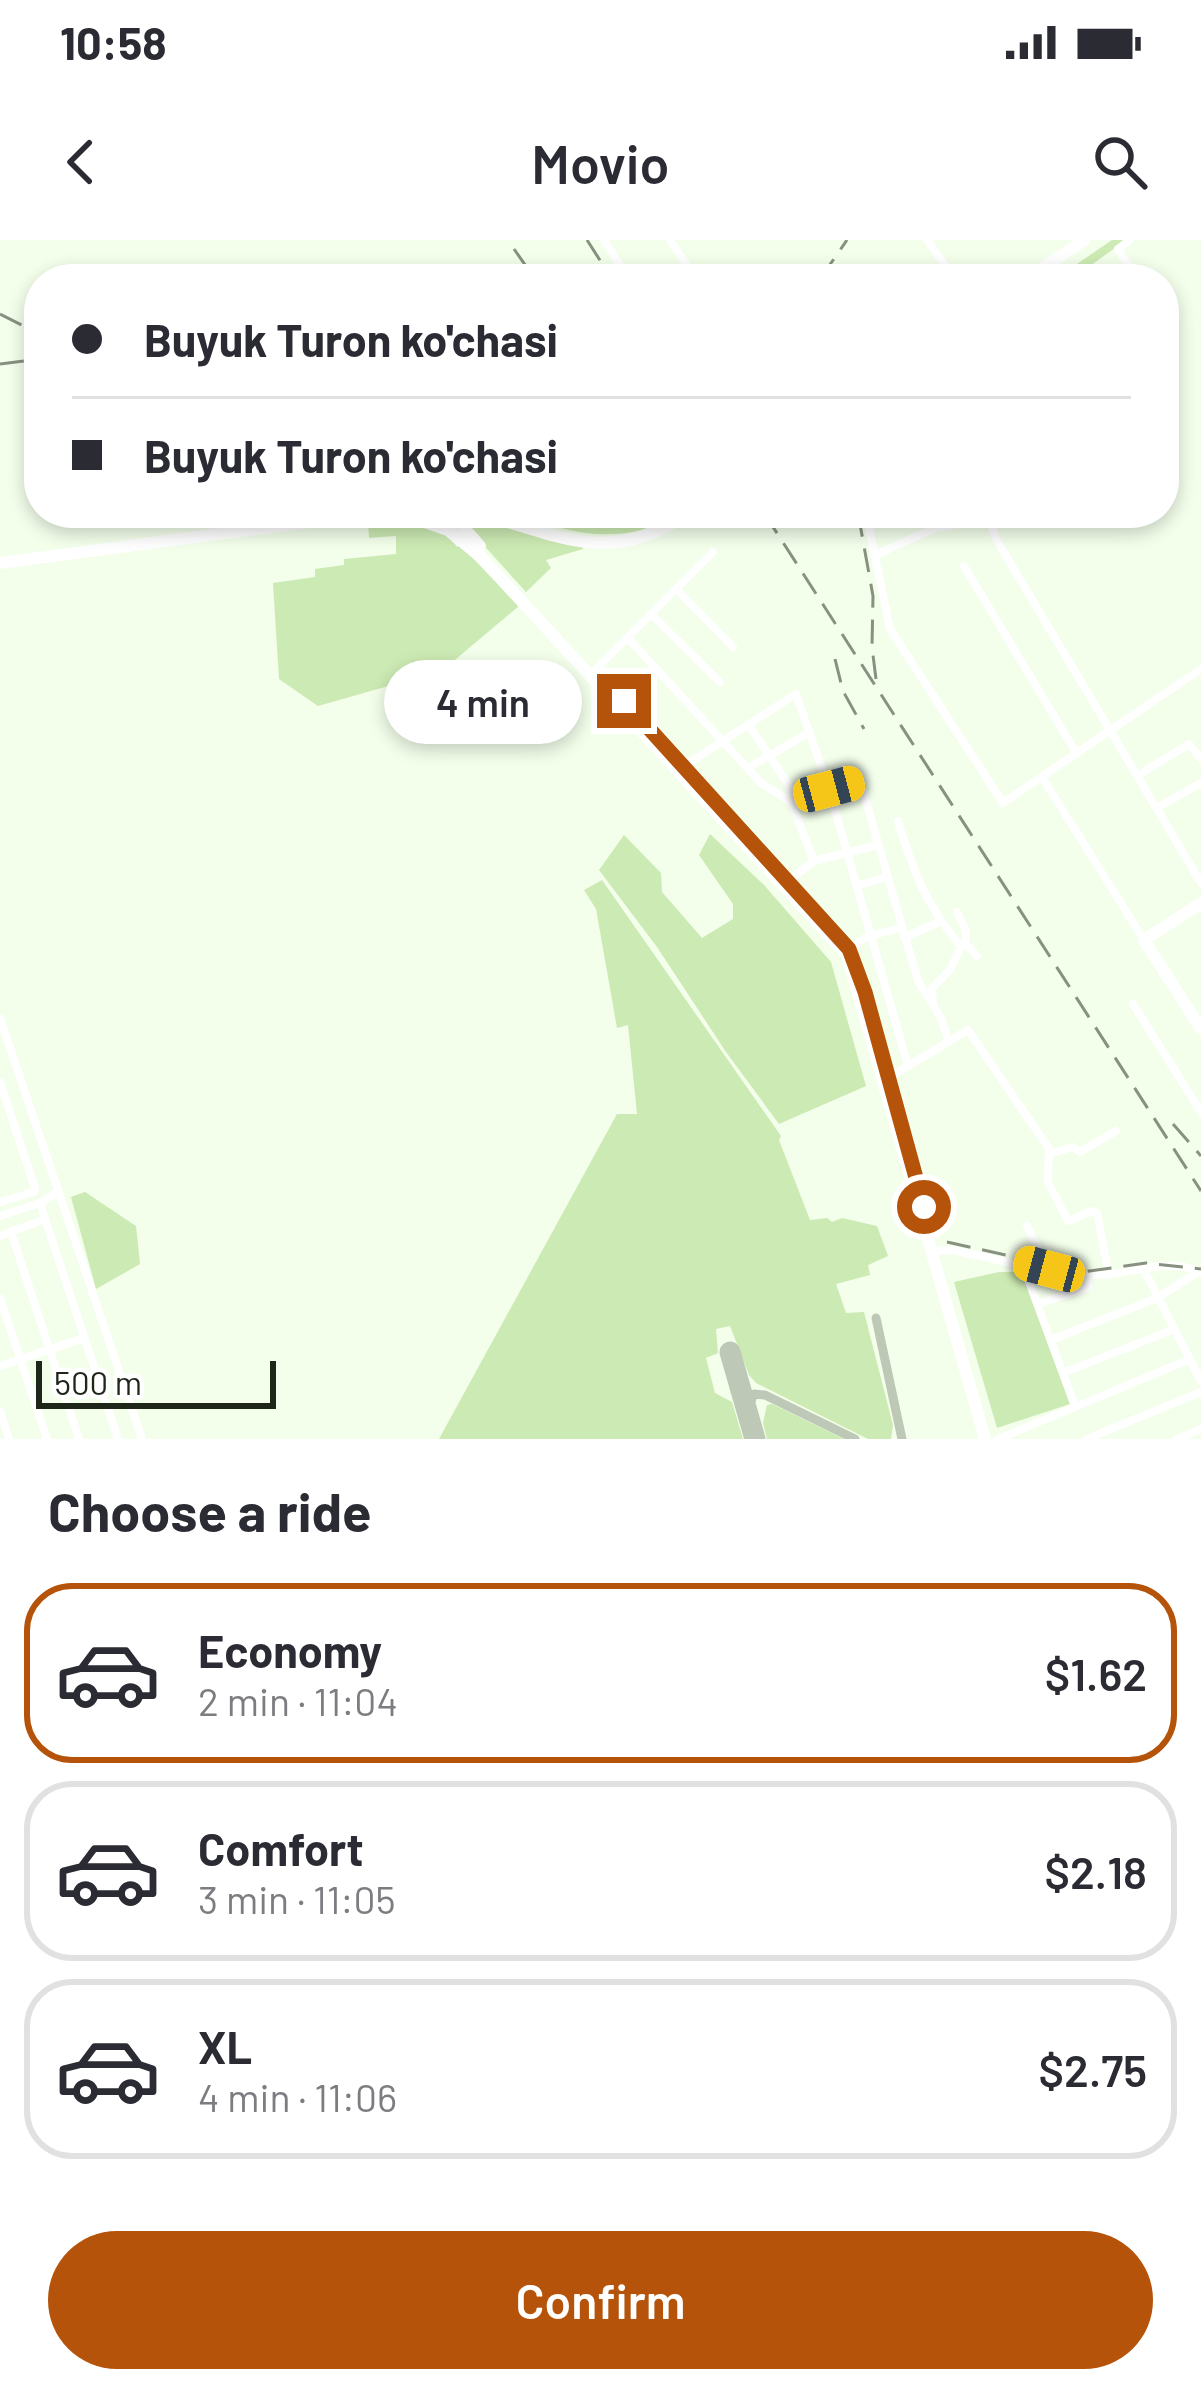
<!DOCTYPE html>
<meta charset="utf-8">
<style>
:root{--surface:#fff;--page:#f7f7f7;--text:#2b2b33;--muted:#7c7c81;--line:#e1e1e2;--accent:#b45309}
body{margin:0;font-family:Barlow,sans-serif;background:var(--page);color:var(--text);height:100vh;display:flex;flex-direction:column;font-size:45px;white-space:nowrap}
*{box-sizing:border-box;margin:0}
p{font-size:39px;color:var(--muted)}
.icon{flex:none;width:66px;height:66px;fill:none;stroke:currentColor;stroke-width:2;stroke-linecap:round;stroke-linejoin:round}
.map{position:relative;height:1199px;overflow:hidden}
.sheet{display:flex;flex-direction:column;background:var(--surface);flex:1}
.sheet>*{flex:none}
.banner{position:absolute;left:24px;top:24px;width:1155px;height:264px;border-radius:48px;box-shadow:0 6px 18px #0003;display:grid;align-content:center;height:264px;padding:0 48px;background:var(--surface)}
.scale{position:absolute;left:36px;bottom:30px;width:240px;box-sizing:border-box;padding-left:12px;border:6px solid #1e2519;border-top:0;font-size:33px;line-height:42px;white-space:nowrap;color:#1e2519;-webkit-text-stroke:9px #fff;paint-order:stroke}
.end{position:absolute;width:54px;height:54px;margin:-27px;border:15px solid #b45309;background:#fff;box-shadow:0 0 0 6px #fff}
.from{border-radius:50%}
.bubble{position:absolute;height:84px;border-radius:42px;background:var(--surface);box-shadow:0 6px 18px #0003;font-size:39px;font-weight:600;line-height:84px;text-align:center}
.car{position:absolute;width:36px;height:72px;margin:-36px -18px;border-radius:15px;box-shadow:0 0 9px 3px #0007;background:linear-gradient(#f5c518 24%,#345 0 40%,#f5c518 0 76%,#345 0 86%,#f5c518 0)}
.banner b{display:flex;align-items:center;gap:42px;height:114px;font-size:45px}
.banner b+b{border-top:3px solid var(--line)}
.banner i{width:30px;height:30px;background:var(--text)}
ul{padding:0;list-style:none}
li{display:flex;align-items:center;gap:36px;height:180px;margin:0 24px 18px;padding:0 24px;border:6px solid var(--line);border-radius:48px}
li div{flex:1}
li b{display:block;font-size:45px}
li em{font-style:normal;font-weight:600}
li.on{border-color:var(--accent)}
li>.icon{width:108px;height:108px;stroke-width:1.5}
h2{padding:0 48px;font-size:54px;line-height:144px}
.cta{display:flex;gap:24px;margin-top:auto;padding:24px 48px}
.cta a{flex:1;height:138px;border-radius:72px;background:var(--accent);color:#fff;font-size:48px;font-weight:600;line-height:138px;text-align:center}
.status{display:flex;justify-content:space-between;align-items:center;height:84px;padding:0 60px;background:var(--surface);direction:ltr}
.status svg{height:33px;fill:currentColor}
header{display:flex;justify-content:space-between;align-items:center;height:156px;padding:0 48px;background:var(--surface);font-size:54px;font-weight:600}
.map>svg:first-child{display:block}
.green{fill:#cceab3}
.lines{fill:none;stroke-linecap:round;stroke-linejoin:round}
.taxiway{stroke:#bec8b6;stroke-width:9}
.runway{stroke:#bec8b6;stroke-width:21}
.minor{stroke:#fff;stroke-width:8}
.major{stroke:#fff;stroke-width:12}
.rail{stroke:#889181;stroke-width:3;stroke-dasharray:24 12;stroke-linecap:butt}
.route{stroke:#b45309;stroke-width:15}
</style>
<div class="status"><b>10:58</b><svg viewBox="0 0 49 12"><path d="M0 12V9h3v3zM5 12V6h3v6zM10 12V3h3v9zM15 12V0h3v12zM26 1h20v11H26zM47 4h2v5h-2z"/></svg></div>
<header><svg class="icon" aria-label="back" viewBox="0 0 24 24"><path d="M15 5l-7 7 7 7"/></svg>Movio<svg class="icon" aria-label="search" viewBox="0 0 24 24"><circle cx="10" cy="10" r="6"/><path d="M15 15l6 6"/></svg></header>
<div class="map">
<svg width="1201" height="1199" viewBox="0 0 1201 1199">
<rect width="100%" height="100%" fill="#f3feeb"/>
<!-- green -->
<g class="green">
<path d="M1112,0H1126L1072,39H1055Z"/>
<path d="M516,273H676C627,308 567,294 516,273Z"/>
<path d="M396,277L448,296L457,307L460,305L519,366L450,424L406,441L318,466L279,439L273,343L315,337V329L344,325V319L396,314V296L369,298L368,281Z"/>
<path d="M482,281L556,302L581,305L583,309L546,320L551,328L526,352L468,288V284Z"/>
<path d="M710,594L764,645L831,722L866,846L779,884L726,812L657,707L599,630L624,595L661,633L662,652L702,698L733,679V664L699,615Z"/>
<path d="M602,640L781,896L779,900L810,980L827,978L832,982L842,978L877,986L888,1016L868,1025L870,1035L836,1044L846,1073L864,1072L893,1185L891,1199H868L756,1143L749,1135L730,1086L716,1089L718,1113L706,1118L715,1153L732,1162L743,1199H439L617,874H637L628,785L617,788L596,669L584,650Z"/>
<path d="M85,952L136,986L140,1024L96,1049L71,957Z"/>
<path d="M999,1032H1022L1070,1164L997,1188L954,1042Z"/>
<path d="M772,1164L844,1199H767L763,1183L767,1165Z"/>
</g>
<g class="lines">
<!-- taxiway -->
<g class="taxiway">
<path d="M876,1078L902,1199"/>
<path d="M747,1170L754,1154L765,1155L855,1199"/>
</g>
<!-- runway -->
<path class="runway" d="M730,1112L755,1199"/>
<!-- minor -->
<g class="minor">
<path d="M604,0L629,39"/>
<path d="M670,0L696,39"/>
<path d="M927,0L955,39"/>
<path d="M1125,39L1128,25L1118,9L1130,0"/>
<path d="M866,273L890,389L1003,563L1201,429"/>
<path d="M989,279L996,299L1201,643"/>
<path d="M875,315L935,288L1030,273"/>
<path d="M964,326L1077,514"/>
<path d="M677,350L733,407"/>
<path d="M651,374L720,442"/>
<path d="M628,398L761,543L791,562"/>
<path d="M595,430L713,312"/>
<path d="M748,484L790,547L791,562L814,621"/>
<path d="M684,526L796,454L829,549L908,826"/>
<path d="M748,528L810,492"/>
<path d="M1137,536L1189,504L1201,519"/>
<path d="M1042,537L1144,700"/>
<path d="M829,549L856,542L861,544L918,741L941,778L948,799"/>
<path d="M1157,568L1201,543"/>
<path d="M898,581C914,634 926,664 961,707L965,703L977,716"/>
<path d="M789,640L814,621L878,605"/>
<path d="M857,646L886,637"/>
<path d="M957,672L966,691L965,703"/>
<path d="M904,698L939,682"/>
<path d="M849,709L866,697L900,688"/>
<path d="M933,763L932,748L950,730L961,707"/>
<path d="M1133,764L1201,872"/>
<path d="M0,778L142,1199"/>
<path d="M888,838L968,790L1052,913L1073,907L1080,912L1116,891"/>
<path d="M0,842L35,948L34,952L0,962"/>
<path d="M1049,910L1048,942L1068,981L1092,971L1097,973L1109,1035"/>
<path d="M0,976L40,963L58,952"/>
<path d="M45,979L118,1199"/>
<path d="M1027,986L1048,1028"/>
<path d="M11,992L79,1199"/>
<path d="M0,996L45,979L40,963"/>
<path d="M932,1011L951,1010C995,1018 1047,1034 1090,1035C1128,1036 1165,1016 1201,1032"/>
<path d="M1022,1023L1075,1166"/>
<path d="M1143,1028L1201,1141"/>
<path d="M0,1058L47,1199"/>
<path d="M1038,1064L1089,1047L1087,1035"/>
<path d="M1051,1100L1157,1058L1198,1032"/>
<path d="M0,1126L84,1098"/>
<path d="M1063,1133L1172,1090"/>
<path d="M0,1171L9,1199"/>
<path d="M998,1199L1188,1120"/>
<path d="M1087,1199L1201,1152"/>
<path d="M1177,1199L1201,1189"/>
</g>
<!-- major -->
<g class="major">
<path d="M1027,39L1084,0"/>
<path d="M399,273L448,290L481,317L847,715L985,1199"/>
<path d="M468,273L460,276L464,288L480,306"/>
<path d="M482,273C559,297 613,326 688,273"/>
<path d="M0,323L377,273"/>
<path d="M1201,663L1144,700L1201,789"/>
</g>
<!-- rail -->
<g class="rail">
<path d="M587,0L612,39"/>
<path d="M514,9L535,39"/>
<path d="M820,39L847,0"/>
<path d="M0,74L39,94"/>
<path d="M0,124L39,119"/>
<path d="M764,273L1201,951"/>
<path d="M858,273L873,356L872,407L876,439"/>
<path d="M835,419L843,451L864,489"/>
<path d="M1173,884L1201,916"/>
<path d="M947,1002L1083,1032L1146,1023L1201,1029"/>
</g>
</g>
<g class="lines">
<!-- route -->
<path class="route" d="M624,461L849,709L865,752L924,967"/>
</g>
</svg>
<div class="scale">500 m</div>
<i class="end from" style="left:924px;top:967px"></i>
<i class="end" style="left:624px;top:461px"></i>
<div class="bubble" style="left:384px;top:420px;width:198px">4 min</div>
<i class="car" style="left:829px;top:549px;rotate:75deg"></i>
<i class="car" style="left:1049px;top:1029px;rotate:285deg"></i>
<div class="banner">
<b><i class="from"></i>Buyuk Turon ko'chasi</b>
<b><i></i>Buyuk Turon ko'chasi</b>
</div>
</div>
<section class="sheet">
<h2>Choose a ride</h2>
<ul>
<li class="on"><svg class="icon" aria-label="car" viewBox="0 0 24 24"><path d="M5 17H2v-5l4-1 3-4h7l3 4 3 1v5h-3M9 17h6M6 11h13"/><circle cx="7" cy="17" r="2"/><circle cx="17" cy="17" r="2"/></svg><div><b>Economy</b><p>2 min · 11:04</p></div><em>$1.62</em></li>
<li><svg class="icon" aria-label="car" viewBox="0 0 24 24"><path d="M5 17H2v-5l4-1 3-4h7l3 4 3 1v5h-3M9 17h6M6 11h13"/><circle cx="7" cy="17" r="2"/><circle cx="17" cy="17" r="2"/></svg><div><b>Comfort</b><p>3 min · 11:05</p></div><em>$2.18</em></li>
<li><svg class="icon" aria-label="car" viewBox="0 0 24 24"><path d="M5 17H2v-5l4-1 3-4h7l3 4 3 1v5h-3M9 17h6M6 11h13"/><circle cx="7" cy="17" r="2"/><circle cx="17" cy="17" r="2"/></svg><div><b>XL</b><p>4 min · 11:06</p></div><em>$2.75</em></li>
</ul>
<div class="cta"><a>Confirm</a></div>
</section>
